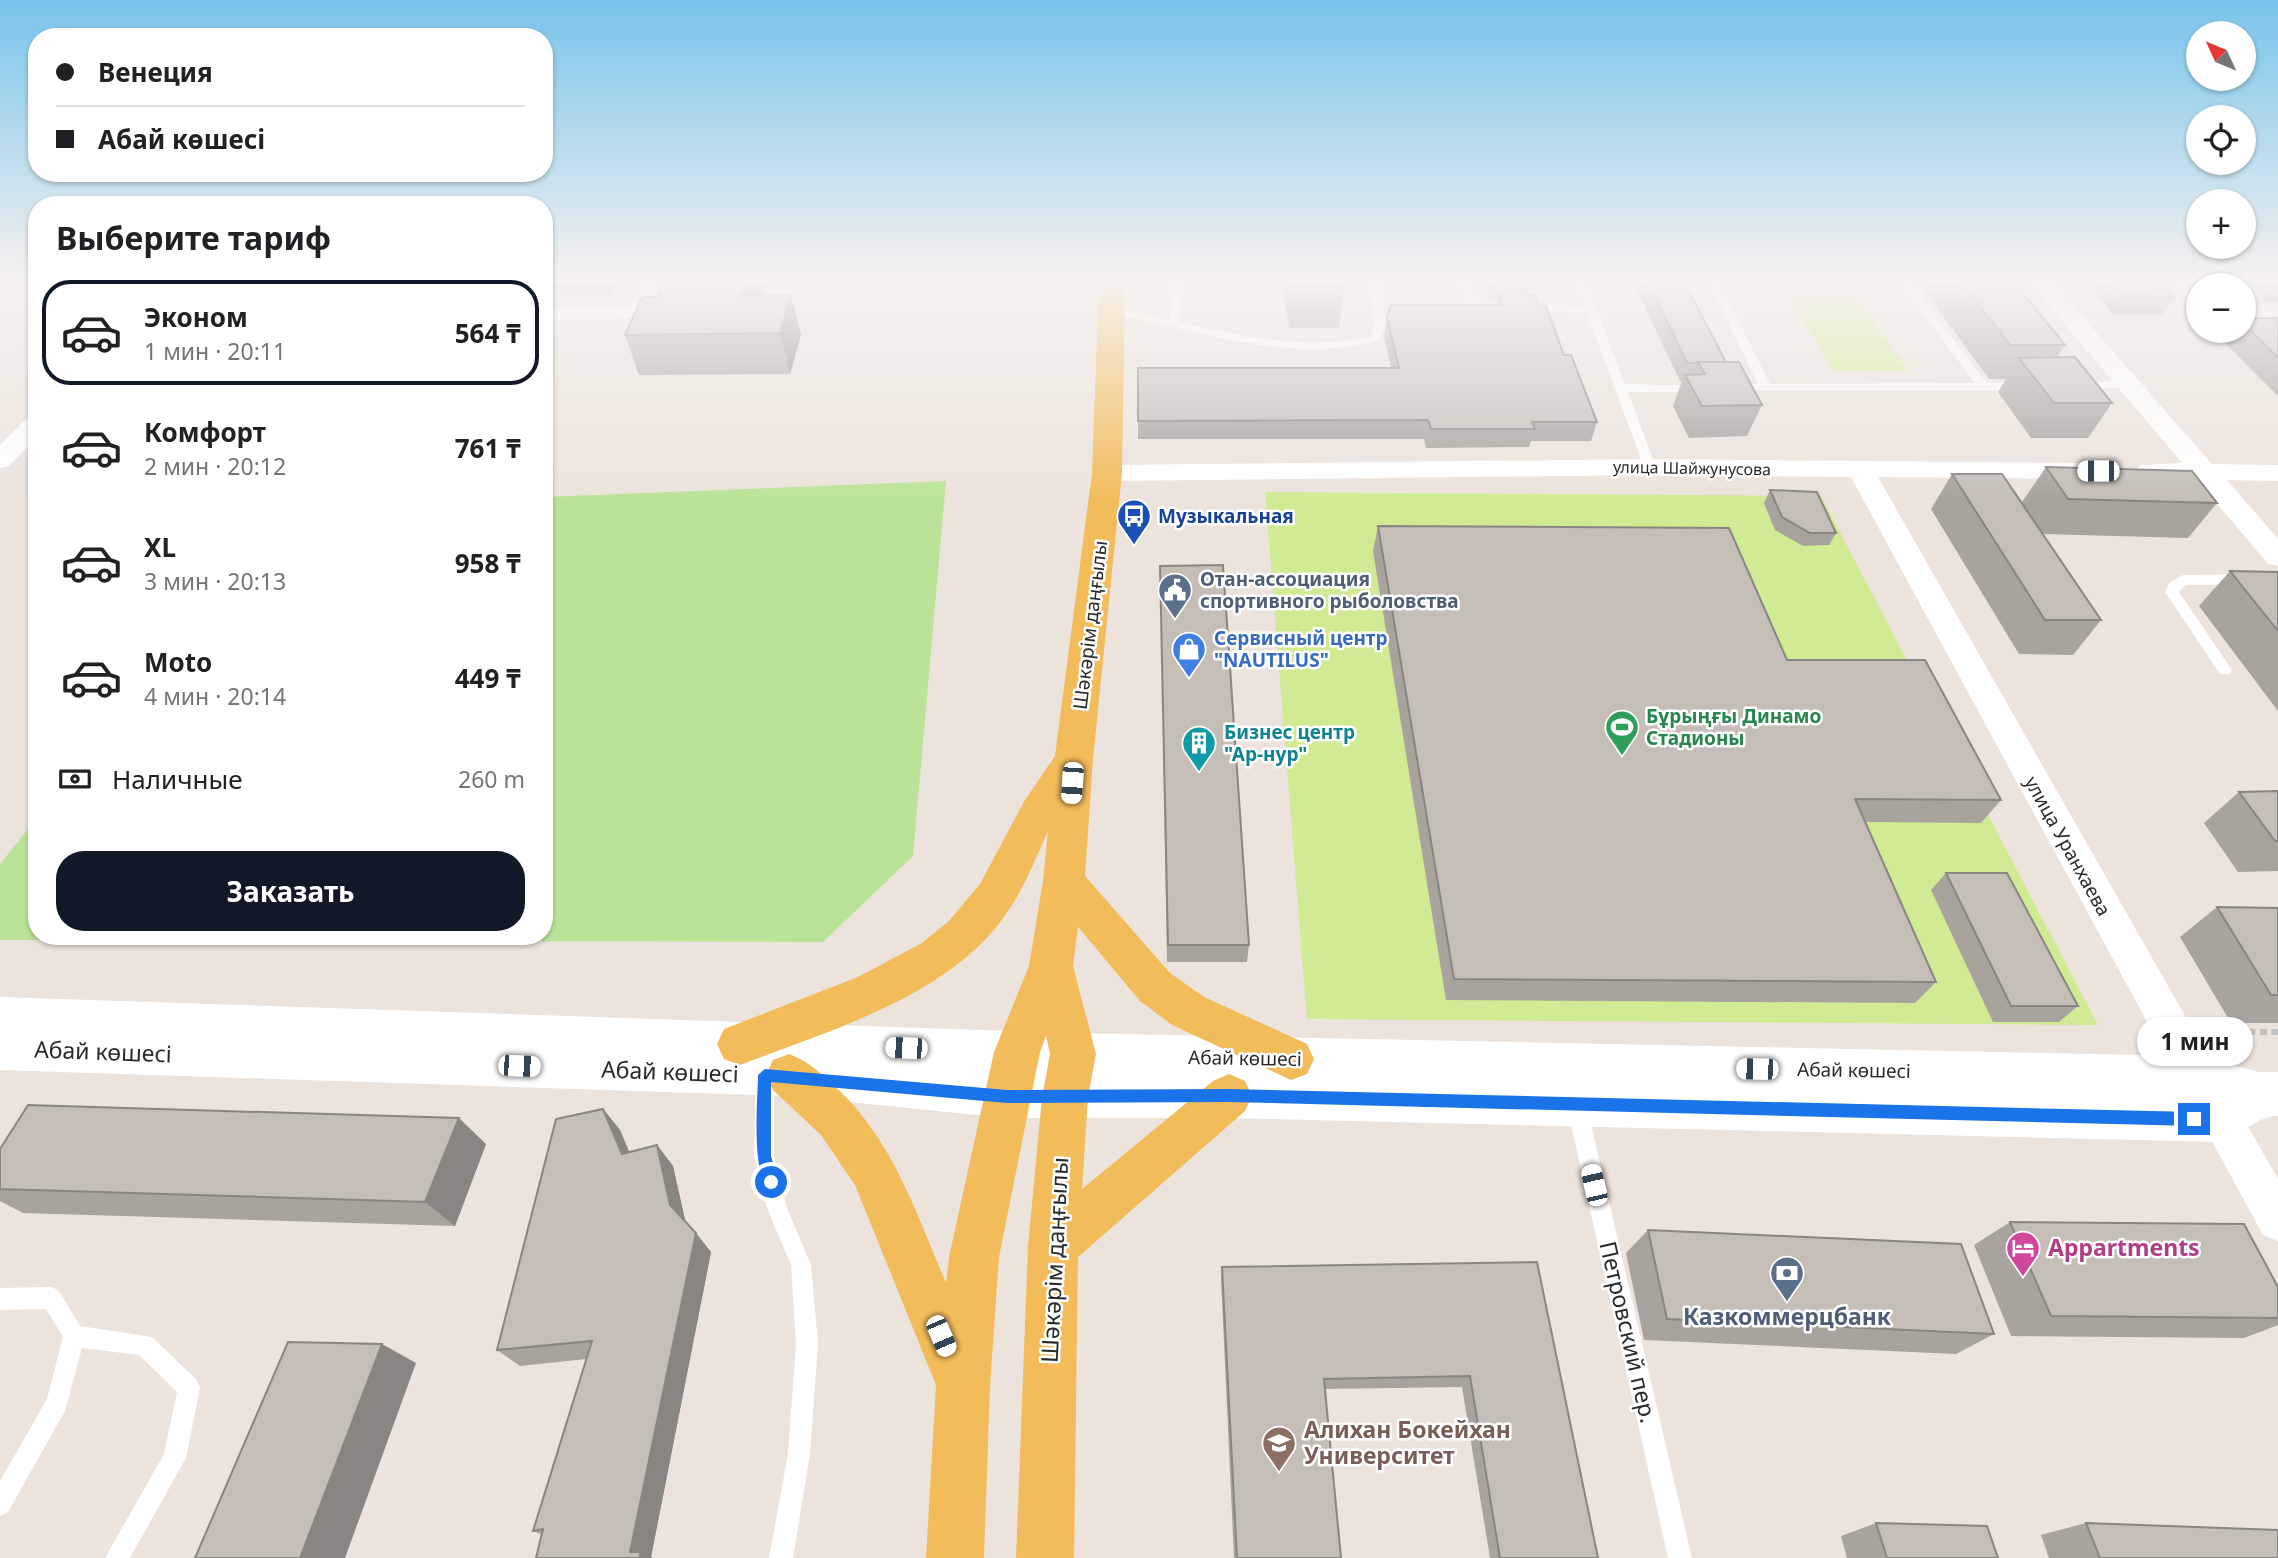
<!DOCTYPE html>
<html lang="ru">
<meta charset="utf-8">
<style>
:root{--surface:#fff;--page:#f6f6f6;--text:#202124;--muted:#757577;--line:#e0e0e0;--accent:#111827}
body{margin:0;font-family:"Noto Sans",sans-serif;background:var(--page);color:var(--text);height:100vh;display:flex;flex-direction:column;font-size:26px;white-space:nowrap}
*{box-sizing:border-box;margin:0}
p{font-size:23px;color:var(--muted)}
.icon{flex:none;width:38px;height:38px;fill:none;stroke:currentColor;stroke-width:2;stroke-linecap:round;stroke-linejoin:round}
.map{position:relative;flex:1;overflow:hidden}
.drawer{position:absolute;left:28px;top:196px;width:525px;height:749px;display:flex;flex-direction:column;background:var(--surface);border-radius:28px;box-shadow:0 2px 5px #0004}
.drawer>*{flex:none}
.hud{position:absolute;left:28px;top:28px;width:525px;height:154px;border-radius:28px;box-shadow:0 2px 5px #0004;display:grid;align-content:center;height:154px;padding:0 28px;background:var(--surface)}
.needle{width:46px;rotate:314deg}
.fabs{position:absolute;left:2186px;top:21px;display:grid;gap:14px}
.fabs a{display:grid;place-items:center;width:70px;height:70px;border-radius:50%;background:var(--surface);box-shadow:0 2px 5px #0004;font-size:35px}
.end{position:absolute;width:32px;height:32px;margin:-16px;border:9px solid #1a73e8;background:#fff;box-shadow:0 0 0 4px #fff}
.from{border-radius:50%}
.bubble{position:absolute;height:49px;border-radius:24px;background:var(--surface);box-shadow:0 2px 5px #0004;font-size:23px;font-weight:700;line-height:49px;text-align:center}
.car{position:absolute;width:21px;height:42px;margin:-21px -10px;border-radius:9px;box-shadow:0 0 5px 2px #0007;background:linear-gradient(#fff 24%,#345 0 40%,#fff 0 76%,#345 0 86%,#fff 0)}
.hud b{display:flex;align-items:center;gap:24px;height:66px;font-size:26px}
.hud b+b{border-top:2px solid var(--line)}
.hud i{width:18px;height:18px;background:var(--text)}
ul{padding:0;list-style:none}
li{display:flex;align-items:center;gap:21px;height:105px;margin:0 14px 10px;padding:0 14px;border:4px solid transparent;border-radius:28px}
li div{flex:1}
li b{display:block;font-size:26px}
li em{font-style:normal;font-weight:700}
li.selected{border-color:var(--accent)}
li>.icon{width:63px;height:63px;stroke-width:1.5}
h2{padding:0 28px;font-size:32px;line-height:84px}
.pay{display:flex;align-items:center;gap:18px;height:77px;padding:0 28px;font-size:26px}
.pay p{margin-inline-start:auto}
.cta{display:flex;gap:14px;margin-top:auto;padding:14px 28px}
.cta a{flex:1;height:80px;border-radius:28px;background:var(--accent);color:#fff;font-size:28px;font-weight:700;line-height:80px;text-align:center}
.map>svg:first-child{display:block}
.green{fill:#bbe398}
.pitch{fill:#d0eb93}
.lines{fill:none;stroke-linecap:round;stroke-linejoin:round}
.path{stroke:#c3c3c3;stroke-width:6;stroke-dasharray:7 4.5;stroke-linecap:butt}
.lane{fill:#fff;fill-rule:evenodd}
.street{fill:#fff;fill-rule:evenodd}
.secondary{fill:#fff;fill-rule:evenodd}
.primary{fill:#f2bc5b;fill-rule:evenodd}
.wall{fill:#a9a39d}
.shaded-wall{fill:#898580}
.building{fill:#c4beb7;stroke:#898580;stroke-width:2}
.route{fill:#1a73e8}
.labels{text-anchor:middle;stroke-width:5;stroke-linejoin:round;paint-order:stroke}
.far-street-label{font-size:16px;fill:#2a2a2a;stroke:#fff}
.transit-label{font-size:19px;font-weight:bold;fill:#164399;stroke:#fff;text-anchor:start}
.service-label{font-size:19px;font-weight:bold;fill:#4e5e75;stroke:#fff;text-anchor:start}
.street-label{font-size:19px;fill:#2a2a2a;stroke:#fff}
.shop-label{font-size:19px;font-weight:bold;fill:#366cbe;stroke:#fff;text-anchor:start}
.leisure-label{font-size:19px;font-weight:bold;fill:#27864d;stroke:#fff;text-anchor:start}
.culture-label{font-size:19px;font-weight:bold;fill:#0d838f;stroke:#fff;text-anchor:start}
.near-street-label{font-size:23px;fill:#2a2a2a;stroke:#fff}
.near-hotel-label{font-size:23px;font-weight:bold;fill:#b23c85;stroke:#fff;text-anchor:start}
.near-service-label{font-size:23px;font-weight:bold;fill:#4e5e75;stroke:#fff}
.near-education-label{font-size:23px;font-weight:bold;fill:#785e54;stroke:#fff;text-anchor:start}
</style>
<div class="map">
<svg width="2278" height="1558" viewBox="0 0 2278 1558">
<rect width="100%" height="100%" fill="#ece3dc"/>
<!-- green -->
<path class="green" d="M946,481L913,856L823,942L0,940V864L37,818V936H544V497Z"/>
<!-- pitch -->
<g class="pitch">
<path d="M1785,292H1854L1908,371H1834Z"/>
<path d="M1265,492L1821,496L2098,1025L1307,1019Z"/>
</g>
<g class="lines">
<!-- path -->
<path class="path" d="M2214,1032H2278"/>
<!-- lane -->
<g class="lane">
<path d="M1171,282H1181L1180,322C1241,336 1307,351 1370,337L1374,327L1370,282H1380L1386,327L1378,341C1304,360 1228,341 1156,323C1140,319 1117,318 1105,309L1110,306L1169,320Z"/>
<path d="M1458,282H1468L1476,300L1482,302L1585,306L1576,282H1586L1625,384L1704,386L1706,388L1700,392H1628L1656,467L1654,470H1646L1644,467L1587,313L1481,308L1467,304Z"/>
<path d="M1709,282H1719L1770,384L1975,383L1899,282H1909L1987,383L2022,382L2028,386L2022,390H1729L1727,388L1733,384H1758Z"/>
<path d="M2169,282H2180L2198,300V309Z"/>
<rect x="2244" y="312" width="34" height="6"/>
<path d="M2129,381L2135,385L2133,387L2079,390L2073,386L2079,382Z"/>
<path d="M2278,574V584L2186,585L2179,592L2232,670L2230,674H2220L2165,592L2170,582L2183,575Z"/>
<path d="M765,1066L772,1069L774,1075V1155L787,1208L811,1265L818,1344L810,1454L793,1558H769L788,1454L796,1344L791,1265L767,1208L754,1155L756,1075L758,1069Z"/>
<path d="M1577,1098L1584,1101L1587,1107L1692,1558H1668L1567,1107L1570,1101Z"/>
<path d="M52,1287L59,1291L80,1326L152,1337L197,1380L200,1388L186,1458L130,1558H105L164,1454L177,1392L139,1355L82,1348L65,1411L8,1512L0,1516V1481L47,1399L63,1337L46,1309L0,1310V1288Z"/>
</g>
<!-- street -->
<g class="street">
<path d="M641,282H663L646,318L544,321V307L630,306Z"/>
<path d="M2029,282H2052L2212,464L2278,465V481L2227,480L2278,539V566L2268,564L2197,480L2140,477L2136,471L2140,465L2182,463Z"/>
<path d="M37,414V437L9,466L0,468V445L28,417Z"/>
<path d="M1650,459L2088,463L2097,465L2101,471L2097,477L2088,479L1878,477L2278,1179V1241L2263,1235L1851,477L1650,475L1107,481L1098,479L1094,473L1098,467L1107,465Z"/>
</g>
<!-- secondary -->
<path class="secondary" d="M0,997L1073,1033L2196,1056L2259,1072H2278V1116C2258,1116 2240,1135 2221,1142L1229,1118H1007L789,1096L0,1070Z"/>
<!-- primary -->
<path class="primary" d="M1099,282H1125L1122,473L1093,759L1085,876L1170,973L1204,997L1307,1044L1314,1059L1307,1074L1291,1080L1172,1025L1140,1001L1078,927L1073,966L1096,1054L1088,1097L1082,1189L1213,1081L1229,1074L1245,1081L1252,1096L1245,1111L1078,1257L1074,1558H1016L1028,1246L1042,1097L1050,1054L1046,1036L1040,1052L999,1257L990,1386L984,1558H926L936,1385L855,1185L821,1135L773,1090L766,1075L773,1060L789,1054C805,1060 816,1069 829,1081C892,1136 914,1208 946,1283L949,1257L994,1052L1029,966L1043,881L1048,831C1035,860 1023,891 1004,917C947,997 828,1031 740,1065L724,1059L717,1044L724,1029L858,977L922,943L949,921L980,884L1025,800L1055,756L1092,473Z"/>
</g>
<!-- wall -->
<g class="wall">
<path d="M544,282H617L610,295L544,294Z"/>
<path d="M663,282H768L763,295H791L801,335L790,374L639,375L625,335L657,297Z"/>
<path d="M1282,282H1345L1339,328H1289Z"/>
<path d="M1485,282H1527L1529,289L1528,294L1539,305L1564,355L1597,422L1591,441H1531L1529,447L1426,448L1424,439H1138V368H1391L1384,335L1387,317L1496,305L1497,300H1490Z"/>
<path d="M1633,282H1684L1726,362L1762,405L1747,436L1689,438L1673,406L1682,381H1680Z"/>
<path d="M1918,282H2014L2065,345L2056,358L2112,403L2088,438H2031L1998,392L2006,379H1989Z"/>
<path d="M2085,282H2160L2174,297L2161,315L2113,314Z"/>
<path d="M2249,282H2278V302H2267Z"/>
<path d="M2244,318H2278V396L2222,340L2229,331H2244Z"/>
<path d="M2046,467L2217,503L2188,538L2043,534L2101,620L2073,655L2019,654L1931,509L1952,474L2041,532L2022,502Z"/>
<path d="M1770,490L1836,533L1829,545L1803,546L1775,530L1764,503Z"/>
<path d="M1378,526L1787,660L2001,800L1981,823L1865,822L1936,982L1915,1003L1446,1000L1373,551Z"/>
<path d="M1160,566L1249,945L1247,962H1167Z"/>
<path d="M2230,571L2278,572V711L2199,606Z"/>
<path d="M2278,791V871L2238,872L2204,823L2239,792Z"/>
<path d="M1946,873L2078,1006L2059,1022H1993L1931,890Z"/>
<path d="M2217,907L2278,908V1023H2231L2180,937Z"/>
<path d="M603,1109L620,1130L629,1152L657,1145L673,1166L685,1221L711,1252L651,1557L542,1535L533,1531L586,1359L520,1366L497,1350Z"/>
<path d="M486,1144L455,1226L23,1213L0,1201V1149Z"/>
<path d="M2010,1222L2278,1287V1325L2244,1338L2011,1336L1974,1245Z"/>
<path d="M1648,1230L1994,1334L1956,1354L1644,1340L1626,1253Z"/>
<path d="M1537,1262L1598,1558H1490L1462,1387L1325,1389L1341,1558H1234L1221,1279L1222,1267Z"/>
<path d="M1876,1523L1998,1558H1847L1841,1536Z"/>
<path d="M2086,1523L2278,1558H2049L2041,1535Z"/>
</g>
<!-- shaded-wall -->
<g class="shaded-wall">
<path d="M605,282H617L610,295Z"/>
<path d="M744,282H768L750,335L740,296Z"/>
<path d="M791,295L801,335L790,374L780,333Z"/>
<path d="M603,1109L620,1130L639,1175L622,1154Z"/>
<path d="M459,1118L486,1144L455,1226L425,1202Z"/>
<path d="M657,1145L673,1166L686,1224L670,1205Z"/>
<path d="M696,1233L711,1252L651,1557L653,1558H639L630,1552Z"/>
<path d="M382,1344L416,1363L345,1558H300Z"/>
</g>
<!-- building -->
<g class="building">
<path d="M663,282H744L740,296L791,295L780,333L625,335L642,297H657Z"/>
<path d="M1492,282H1527L1529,289L1493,287Z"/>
<path d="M1648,282H1684L1726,362L1687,363Z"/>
<path d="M1961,282H2014L2065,345H2010Z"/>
<path d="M2112,282H2160L2174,297L2125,296Z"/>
<path d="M2270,282H2278V290H2277Z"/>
<path d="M1499,293L1535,295L1539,305L1546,306L1564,355H1571L1597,422H1532L1535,429H1431L1428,420L1138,421V368H1399L1387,317L1391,305H1503Z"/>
<path d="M2244,318H2278V358L2244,324Z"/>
<path d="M2075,357L2112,403H2054L2019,358Z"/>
<path d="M1698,362H1739L1762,405L1702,406L1685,375L1705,374Z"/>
<path d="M2046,467L2192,471L2217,503L2068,499Z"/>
<path d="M1952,474H2002L2101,620H2045Z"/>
<path d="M1770,490L1817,492L1836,533H1810L1782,517Z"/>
<path d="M1378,526L1729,528L1787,660H1925L2001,800L1855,799L1936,982L1454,979Z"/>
<path d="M1223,565L1249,945H1168L1160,566Z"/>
<path d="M2230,571L2278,572V631Z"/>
<path d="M2278,791V841H2275L2239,792Z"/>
<path d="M1946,873H2007L2078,1006H2011Z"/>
<path d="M2217,907L2278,908V995H2271Z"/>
<path d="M28,1105L459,1118L425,1202L0,1189V1149Z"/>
<path d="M603,1109L622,1154L657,1145L670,1205L696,1233L630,1552H641L639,1558H536L543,1529L533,1531L592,1341L497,1350L556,1119Z"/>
<path d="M2010,1222L2244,1224L2278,1287V1318L2051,1316Z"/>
<path d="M1648,1230L1961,1244L1994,1334L1667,1319Z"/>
<path d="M1537,1262L1598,1558H1500L1470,1376L1324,1379L1341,1558H1237L1222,1267Z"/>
<path d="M288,1342L382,1344L300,1558H195Z"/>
<path d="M1876,1523L1987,1526L1998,1558H1887Z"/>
<path d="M2086,1523L2278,1530V1558H2100Z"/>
</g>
<!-- sky -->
<linearGradient id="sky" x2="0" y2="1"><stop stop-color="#77c4eb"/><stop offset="0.56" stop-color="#f6f2ef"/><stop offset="1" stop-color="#f6f2ef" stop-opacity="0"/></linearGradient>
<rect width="2278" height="500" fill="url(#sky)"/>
<!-- route -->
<path class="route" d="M765,1069L1007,1090L1229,1089L2194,1112L2201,1119L2194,1126L1229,1102L1007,1103L771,1082V1156L778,1182L771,1189C750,1180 758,1096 758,1075Z"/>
<!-- icons -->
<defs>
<g id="bus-pin" transform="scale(1.75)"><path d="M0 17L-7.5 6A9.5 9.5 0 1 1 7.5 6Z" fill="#1a4fb4" stroke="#fff"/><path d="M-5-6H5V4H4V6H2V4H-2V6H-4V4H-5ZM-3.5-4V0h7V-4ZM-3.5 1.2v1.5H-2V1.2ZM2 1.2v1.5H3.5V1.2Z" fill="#fff"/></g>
<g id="civic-pin" transform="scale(1.75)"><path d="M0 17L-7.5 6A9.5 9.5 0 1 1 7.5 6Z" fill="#5c6f8a" stroke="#fff"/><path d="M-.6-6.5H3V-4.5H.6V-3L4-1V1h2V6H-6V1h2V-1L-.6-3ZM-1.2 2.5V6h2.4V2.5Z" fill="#fff"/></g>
<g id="shop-pin" transform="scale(1.75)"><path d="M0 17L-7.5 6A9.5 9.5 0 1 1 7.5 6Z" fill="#3f7fe0" stroke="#fff"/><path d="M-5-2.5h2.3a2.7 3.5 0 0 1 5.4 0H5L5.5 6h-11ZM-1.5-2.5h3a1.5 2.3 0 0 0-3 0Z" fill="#fff"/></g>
<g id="stadium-pin" transform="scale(1.75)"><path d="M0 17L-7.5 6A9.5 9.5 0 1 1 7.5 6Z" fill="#2e9e5b" stroke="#fff"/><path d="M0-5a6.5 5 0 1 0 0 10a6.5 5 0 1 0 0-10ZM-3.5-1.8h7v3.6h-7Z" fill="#fff"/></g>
<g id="building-pin" transform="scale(1.75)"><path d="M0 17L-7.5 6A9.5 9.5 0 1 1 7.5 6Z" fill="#0f9aa8" stroke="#fff"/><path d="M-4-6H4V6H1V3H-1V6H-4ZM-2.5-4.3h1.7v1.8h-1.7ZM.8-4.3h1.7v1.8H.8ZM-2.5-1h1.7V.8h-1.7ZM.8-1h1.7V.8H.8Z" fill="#fff"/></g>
<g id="hotel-pin" transform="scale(1.75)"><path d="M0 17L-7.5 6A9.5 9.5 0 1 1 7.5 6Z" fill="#d1479c" stroke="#fff"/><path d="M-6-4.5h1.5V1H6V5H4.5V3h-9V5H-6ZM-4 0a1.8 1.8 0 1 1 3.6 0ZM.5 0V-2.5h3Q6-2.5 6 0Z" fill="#fff"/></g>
<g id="bank-pin" transform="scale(1.75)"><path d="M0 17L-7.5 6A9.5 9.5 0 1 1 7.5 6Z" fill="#5c6f8a" stroke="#fff"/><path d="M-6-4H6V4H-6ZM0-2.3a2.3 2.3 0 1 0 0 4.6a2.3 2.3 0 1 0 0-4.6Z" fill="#fff"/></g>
<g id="university-pin" transform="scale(1.75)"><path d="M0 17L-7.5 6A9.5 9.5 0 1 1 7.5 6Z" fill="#8d6e63" stroke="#fff"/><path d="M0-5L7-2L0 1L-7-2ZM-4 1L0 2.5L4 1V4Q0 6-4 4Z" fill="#fff"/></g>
</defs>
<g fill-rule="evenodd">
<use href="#bus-pin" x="1134" y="516"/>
<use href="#civic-pin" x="1175" y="590"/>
<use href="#shop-pin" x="1189" y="649"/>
<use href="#stadium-pin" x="1622" y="727"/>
<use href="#building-pin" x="1199" y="743"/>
<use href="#hotel-pin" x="2023" y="1248"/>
<use href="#bank-pin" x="1787" y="1273"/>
<use href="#university-pin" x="1279" y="1443"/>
</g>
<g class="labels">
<!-- far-street labels -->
<g class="far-street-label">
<text transform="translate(1692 468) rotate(1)" y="6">улица Шайжунусова</text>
</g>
<!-- transit labels -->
<g class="transit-label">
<text x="1158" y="523">Музыкальная</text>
</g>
<!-- service labels -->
<g class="service-label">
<text x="1200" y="586">Отан-ассоциация<tspan x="1200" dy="22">спортивного рыболовства</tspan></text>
</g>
<!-- street labels -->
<g class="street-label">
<text transform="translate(1090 625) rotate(-83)" y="7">Шәкәрім даңғылы</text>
<text transform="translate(2068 846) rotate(61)" y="7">улица Уранхаева</text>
<text transform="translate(1245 1058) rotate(1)" y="7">Абай көшесі</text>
<text transform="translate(1854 1070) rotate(1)" y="7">Абай көшесі</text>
</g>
<!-- shop labels -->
<g class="shop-label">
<text x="1214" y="645">Сервисный центр<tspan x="1214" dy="22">"NAUTILUS"</tspan></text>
</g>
<!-- leisure labels -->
<g class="leisure-label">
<text x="1646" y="723">Бұрыңғы Динамо<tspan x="1646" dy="22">Стадионы</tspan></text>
</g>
<!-- culture labels -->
<g class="culture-label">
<text x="1224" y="739">Бизнес центр<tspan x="1224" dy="22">"Ар-нур"</tspan></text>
</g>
<!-- near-street labels -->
<g class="near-street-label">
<text transform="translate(103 1052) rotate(2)" y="8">Абай көшесі</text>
<text transform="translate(670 1072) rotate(2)" y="8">Абай көшесі</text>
<text transform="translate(1055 1260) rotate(-87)" y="8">Шәкәрім даңғылы</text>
<text transform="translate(1628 1332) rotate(77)" y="8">Петровский пер.</text>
</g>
<!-- near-hotel labels -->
<g class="near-hotel-label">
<text x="2048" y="1256">Appartments</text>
</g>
<!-- near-service labels -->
<g class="near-service-label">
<text x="1787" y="1325">Казкоммерцбанк</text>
</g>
<!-- near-education labels -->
<g class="near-education-label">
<text x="1304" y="1438">Алихан Бокейхан<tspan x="1304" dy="26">Университет</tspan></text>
</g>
</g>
</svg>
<div class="fabs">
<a><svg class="needle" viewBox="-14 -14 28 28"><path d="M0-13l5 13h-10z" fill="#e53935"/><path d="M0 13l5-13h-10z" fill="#757577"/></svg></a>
<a><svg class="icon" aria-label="locate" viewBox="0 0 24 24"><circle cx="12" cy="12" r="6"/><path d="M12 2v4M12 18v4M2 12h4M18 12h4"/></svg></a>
<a>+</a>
<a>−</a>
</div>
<i class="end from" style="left:771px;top:1182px"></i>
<i class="end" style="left:2194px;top:1119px"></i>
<div class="bubble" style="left:2137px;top:1017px;width:116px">1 мин</div>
<i class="car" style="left:2098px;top:471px;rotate:270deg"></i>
<i class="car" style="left:1072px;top:783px;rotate:184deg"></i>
<i class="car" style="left:906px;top:1048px;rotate:272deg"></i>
<i class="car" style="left:519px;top:1066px;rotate:92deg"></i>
<i class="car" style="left:1757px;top:1069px;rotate:271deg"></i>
<i class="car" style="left:1594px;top:1185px;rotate:347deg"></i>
<i class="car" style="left:941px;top:1336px;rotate:157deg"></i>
<div class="hud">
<b><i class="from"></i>Венеция</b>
<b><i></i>Абай көшесі</b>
</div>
<section class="drawer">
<h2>Выберите тариф</h2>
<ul>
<li class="selected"><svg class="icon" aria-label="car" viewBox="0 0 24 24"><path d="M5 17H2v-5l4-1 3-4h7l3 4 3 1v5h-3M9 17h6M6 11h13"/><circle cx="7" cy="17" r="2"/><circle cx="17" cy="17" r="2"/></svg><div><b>Эконом</b><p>1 мин · 20:11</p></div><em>564 ₸</em></li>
<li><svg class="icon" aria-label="car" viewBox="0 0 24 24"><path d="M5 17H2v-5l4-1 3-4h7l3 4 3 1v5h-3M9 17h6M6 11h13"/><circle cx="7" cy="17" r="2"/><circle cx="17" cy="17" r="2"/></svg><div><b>Комфорт</b><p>2 мин · 20:12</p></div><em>761 ₸</em></li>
<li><svg class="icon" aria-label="car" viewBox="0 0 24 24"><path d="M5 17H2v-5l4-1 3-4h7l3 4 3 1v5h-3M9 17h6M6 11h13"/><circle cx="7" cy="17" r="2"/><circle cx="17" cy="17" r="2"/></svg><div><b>XL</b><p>3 мин · 20:13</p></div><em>958 ₸</em></li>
<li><svg class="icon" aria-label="car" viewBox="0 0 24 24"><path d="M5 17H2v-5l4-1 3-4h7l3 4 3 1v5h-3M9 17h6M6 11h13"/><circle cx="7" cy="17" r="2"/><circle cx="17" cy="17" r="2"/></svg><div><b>Moto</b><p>4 мин · 20:14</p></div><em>449 ₸</em></li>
</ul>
<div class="pay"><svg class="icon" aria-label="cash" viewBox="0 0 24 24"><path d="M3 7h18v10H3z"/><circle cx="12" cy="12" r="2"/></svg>Наличные<p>260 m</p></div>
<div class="cta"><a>Заказать</a></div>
</section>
</div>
